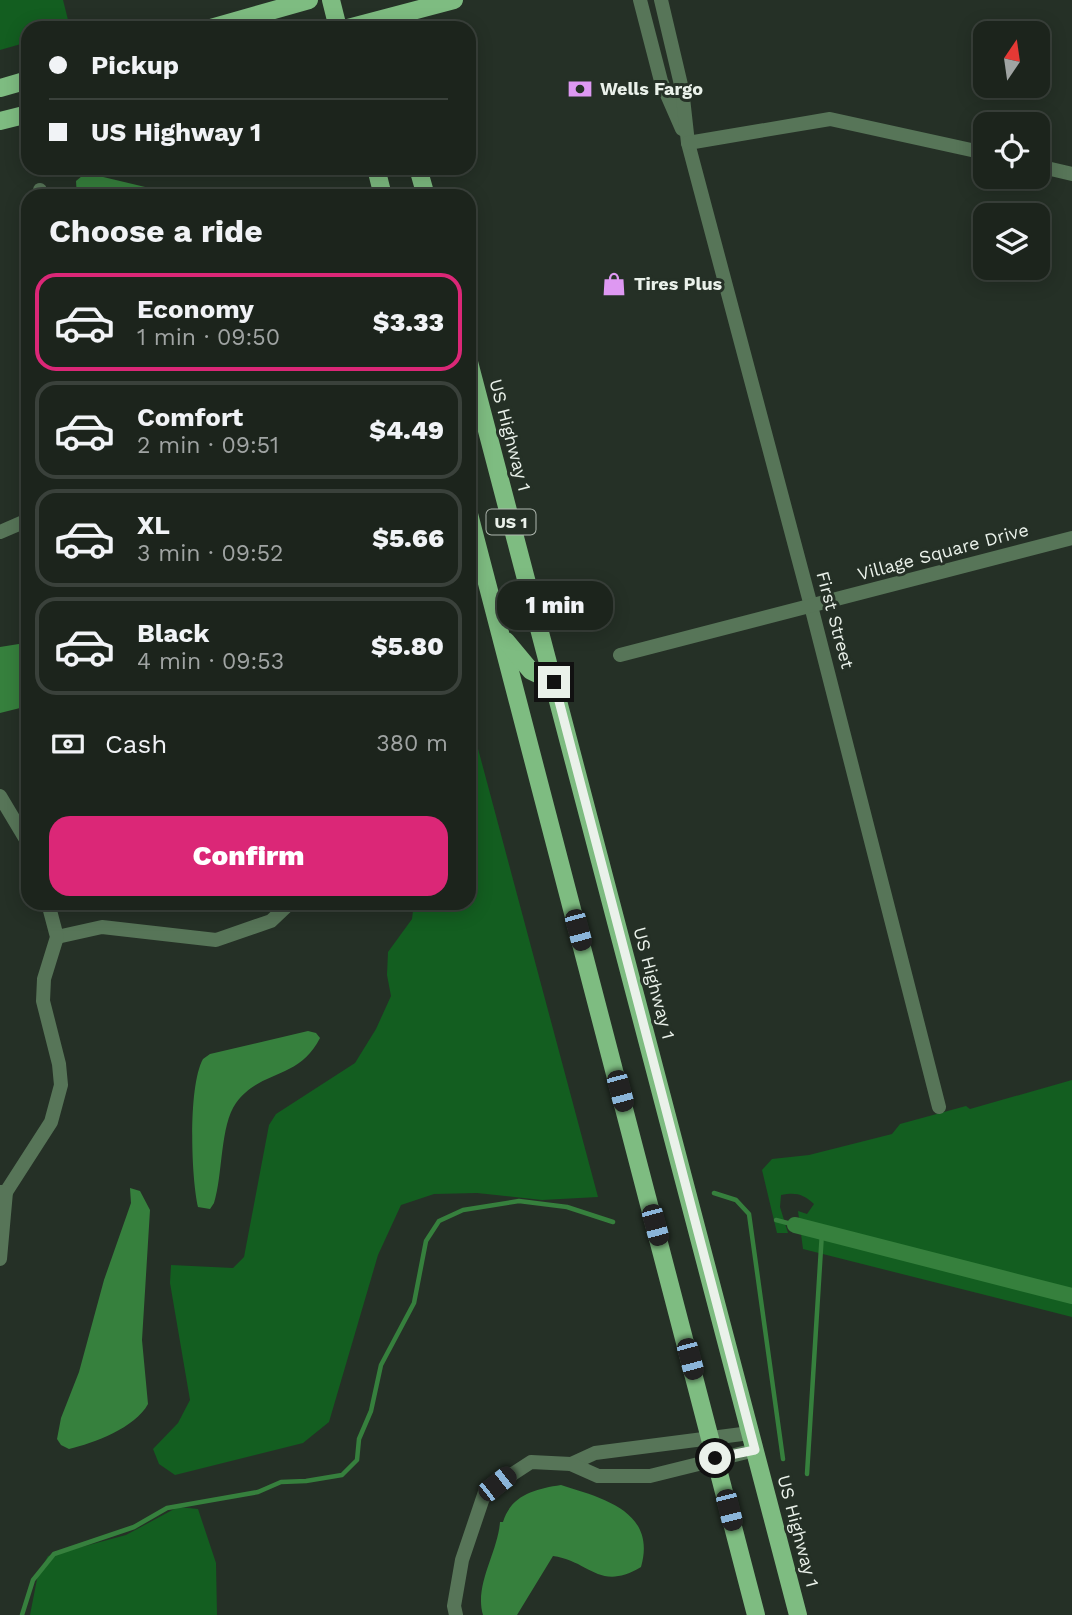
<!DOCTYPE html>
<meta charset="utf-8">
<style>
:root{--surface:#1c241c;--page:#293029;--text:#f1f3f6;--muted:#a0a4a3;--line:#3a413b;--accent:#db2777}
body{margin:0;font-family:"Work Sans",sans-serif;background:var(--page);color:var(--text);height:100vh;display:flex;flex-direction:column;font-size:26px;white-space:nowrap}
*{box-sizing:border-box;margin:0}
p{font-size:23px;color:var(--muted)}
.icon{flex:none;width:38px;height:38px;fill:none;stroke:currentColor;stroke-width:2;stroke-linecap:round;stroke-linejoin:round}
.map{position:relative;flex:1;overflow:hidden}
.side{position:absolute;left:21px;top:189px;width:455px;height:721px;display:flex;flex-direction:column;background:var(--surface);border-radius:21px;box-shadow:0 4px 18px #0003,0 0 0 2px var(--line)}
.side>*{flex:none}
.banner{position:absolute;left:21px;top:21px;width:455px;height:154px;border-radius:21px;box-shadow:0 4px 18px #0003,0 0 0 2px var(--line);display:grid;align-content:center;height:154px;padding:0 28px;background:var(--surface)}
.needle{width:46px;rotate:13deg}
.fabs{position:absolute;left:973px;top:21px;display:grid;gap:14px}
.fabs a{display:grid;place-items:center;width:77px;height:77px;border-radius:14px;background:var(--surface);box-shadow:0 4px 18px #0003,0 0 0 2px var(--line);font-size:35px}
.end{position:absolute;width:32px;height:32px;margin:-16px;border:9px solid #eaf1ea;background:#111;box-shadow:0 0 0 4px #111}
.from{border-radius:50%}
.bubble{position:absolute;height:49px;border-radius:21px;background:var(--surface);box-shadow:0 4px 18px #0003,0 0 0 2px var(--line);font-size:23px;font-weight:800;line-height:49px;text-align:center}
.car{position:absolute;width:21px;height:42px;margin:-21px -10px;border-radius:9px;box-shadow:0 0 5px 2px #0007;background:linear-gradient(#222 24%,#8ab4d8 0 40%,#222 0 76%,#8ab4d8 0 86%,#222 0)}
.banner b{display:flex;align-items:center;gap:24px;height:66px;font-size:26px}
.banner b+b{border-top:2px solid var(--line)}
.banner i{width:18px;height:18px;background:var(--text)}
ul{padding:0;list-style:none}
li{display:flex;align-items:center;gap:21px;height:98px;margin:0 14px 10px;padding:0 14px;border:4px solid var(--line);border-radius:21px}
li div{flex:1}
li b{display:block;font-size:26px}
li em{font-style:normal;font-weight:800}
li.current{border-color:var(--accent)}
li>.icon{width:63px;height:63px;stroke-width:1.5}
h2{padding:0 28px;font-size:32px;line-height:84px}
.pay{display:flex;align-items:center;gap:18px;height:77px;padding:0 28px;font-size:26px}
.pay p{margin-inline-start:auto}
.action{display:flex;gap:14px;margin-top:auto;padding:14px 28px}
.action a{flex:1;height:80px;border-radius:21px;background:var(--accent);color:#fff;font-size:28px;font-weight:800;line-height:80px;text-align:center}
.map>svg:first-child{display:block}
.green{fill:#135e20}
.water{fill:#36803d}
.lines{fill:none;stroke-linecap:round;stroke-linejoin:round}
.stream{stroke:#36803d;stroke-width:4.5}
.canal{stroke:#36803d;stroke-width:16}
.minor{stroke:#577558;stroke-width:14}
.major{stroke:#7ebc81;stroke-width:18}
.route{stroke:#eaf1ea;stroke-width:9}
.labels{text-anchor:middle;stroke-width:6;stroke-linejoin:round;paint-order:stroke}
.shield{fill:#253026;stroke:#afb7af;stroke-width:2}
.shield-label{font-size:16px;font-weight:bold;fill:#eaf1ea}
.poi-label{font-size:18px;font-weight:bold;fill:#eaf1ea;stroke:#253026;text-anchor:start}
.street-label{font-size:18px;fill:#eaf1ea;stroke:#253026}
</style>
<div class="map">
<svg width="1072" height="1615" viewBox="0 0 1072 1615">
<rect width="100%" height="100%" fill="#253026"/>
<!-- green -->
<g class="green">
<path d="M0,0H63L70,28H28V42L0,50Z"/>
<path d="M469,715L598,1197L542,1200L477,1193L434,1194L401,1205L378,1255L329,1422L303,1443L175,1475L159,1464L153,1449L178,1423L190,1400L170,1283L171,1265L233,1268L244,1257L269,1125L276,1114L355,1063L376,1029L391,996L387,975L388,952L412,919L414,903H469Z"/>
<path d="M1072,1080V1317L803,1249L798,1211L807,1214L814,1204C803,1194 796,1192 781,1195L780,1207L788,1233H777L762,1170L772,1159L809,1155L892,1134L900,1124L966,1106L970,1109Z"/>
<path d="M178,1507L198,1509L216,1563L217,1615H30L38,1574L48,1556L126,1535Z"/>
</g>
<!-- water -->
<g class="water">
<path d="M82,176H99L183,196H77L76,181Z"/>
<path d="M25,643L28,645V706L0,713V647Z"/>
<path d="M308,1031L316,1033L320,1038C299,1080 261,1069 236,1103C220,1125 223,1175 214,1203L210,1209L198,1207C191,1176 188,1086 203,1059L210,1054Z"/>
<path d="M130,1188L140,1191L150,1210L142,1340L148,1404C135,1428 94,1443 69,1449L61,1445L57,1439L61,1418L79,1372L104,1280L131,1203Z"/>
<path d="M561,1485C602,1498 657,1511 641,1567C599,1592 590,1561 553,1556L517,1615H483C474,1585 498,1552 500,1522H503C511,1495 535,1489 561,1485Z"/>
</g>
<g class="lines">
<!-- stream -->
<g class="stream">
<path d="M714,1193L736,1200L749,1214L783,1459"/>
<path d="M776,1220L795,1225"/>
<path d="M807,1474L822,1232"/>
<path d="M22,1615L33,1580L54,1554L134,1527L167,1508L258,1492L281,1482L306,1481L342,1475L357,1460L359,1439L371,1411L381,1365L414,1303L426,1241L439,1221L463,1210L519,1201L567,1207L613,1222"/>
</g>
<!-- canal -->
<path class="canal" d="M795,1225L1072,1296"/>
<!-- minor -->
<g class="minor">
<path d="M640,0L661,81L682,129"/>
<path d="M661,0L682,89L688,143L811,606L939,1107"/>
<path d="M688,143L830,119L985,153"/>
<path d="M1038,166L1072,174"/>
<path d="M40,190L42,196"/>
<path d="M0,532L28,520"/>
<path d="M620,655L1072,538"/>
<path d="M0,796L28,843"/>
<path d="M57,937L102,927L216,940L271,921L290,903"/>
<path d="M0,1192H6L51,1122L61,1085L59,1064L43,1001L44,979L57,937L48,903"/>
<path d="M0,1259L6,1192"/>
<path d="M571,1464L595,1453L750,1433"/>
<path d="M456,1615L454,1606L462,1560L485,1492L531,1462L571,1464L598,1476H650L755,1450"/>
</g>
<!-- major -->
<g class="major">
<path d="M331,0L338,28"/>
<path d="M211,28L309,0"/>
<path d="M348,28L454,0"/>
<path d="M0,88L28,80"/>
<path d="M0,121L28,114"/>
<path d="M376,168L383,196"/>
<path d="M418,168L426,196"/>
<path d="M469,362L798,1615"/>
<path d="M469,514L756,1615"/>
<path d="M506,641L531,671L554,682"/>
</g>
</g>
<g class="lines">
<!-- route -->
<path class="route" d="M554,682L755,1450L715,1458"/>
</g>
<!-- icons -->
<defs>
<g id="bank-bare" transform="scale(1.89)"><path d="M-6-4H6V4H-6ZM0-2.3a2.3 2.3 0 1 0 0 4.6a2.3 2.3 0 1 0 0-4.6Z" fill="#de98f2" stroke="#253026" stroke-width="2.5" paint-order="stroke"/></g>
<g id="shop-bare" transform="scale(1.89)"><path d="M-5-2.5h2.3a2.7 3.5 0 0 1 5.4 0H5L5.5 6h-11ZM-1.5-2.5h3a1.5 2.3 0 0 0-3 0Z" fill="#de98f2" stroke="#253026" stroke-width="2.5" paint-order="stroke"/></g>
</defs>
<g fill-rule="evenodd">
<use href="#bank-bare" x="580" y="89"/>
<use href="#shop-bare" x="614" y="284"/>
</g>
<g class="labels">
<!-- shield labels -->
<rect class="shield" x="486.5" y="509.5" width="49" height="25" rx="5"/>
<g class="shield-label">
<text x="511" y="528">US 1</text>
</g>
<!-- poi labels -->
<g class="poi-label">
<text x="600" y="95">Wells Fargo</text>
<text x="634" y="290">Tires Plus</text>
</g>
<!-- street labels -->
<g class="street-label">
<text transform="translate(510 435) rotate(75)" y="6">US Highway 1</text>
<text transform="translate(943 552) rotate(-15)" y="6">Village Square Drive</text>
<text transform="translate(835 620) rotate(75)" y="6">First Street</text>
<text transform="translate(654 983) rotate(75)" y="6">US Highway 1</text>
<text transform="translate(798 1531) rotate(75)" y="6">US Highway 1</text>
</g>
</g>
</svg>
<div class="fabs">
<a><svg class="needle" viewBox="-14 -14 28 28"><path d="M0-13l5 13h-10z" fill="#e53935"/><path d="M0 13l5-13h-10z" fill="#a0a4a3"/></svg></a>
<a><svg class="icon" aria-label="locate" viewBox="0 0 24 24"><circle cx="12" cy="12" r="6"/><path d="M12 2v4M12 18v4M2 12h4M18 12h4"/></svg></a>
<a><svg class="icon" aria-label="layers" viewBox="0 0 24 24"><path d="M12 4l9 5-9 5-9-5zM3 14l9 5 9-5"/></svg></a>
</div>
<i class="end from" style="left:715px;top:1458px"></i>
<i class="end" style="left:554px;top:682px"></i>
<div class="bubble" style="left:497px;top:581px;width:116px">1 min</div>
<i class="car" style="left:578px;top:930px;rotate:165deg"></i>
<i class="car" style="left:620px;top:1091px;rotate:165deg"></i>
<i class="car" style="left:655px;top:1225px;rotate:165deg"></i>
<i class="car" style="left:690px;top:1359px;rotate:165deg"></i>
<i class="car" style="left:497px;top:1484px;rotate:52deg"></i>
<i class="car" style="left:729px;top:1510px;rotate:166deg"></i>
<div class="banner">
<b><i class="from"></i>Pickup</b>
<b><i></i>US Highway 1</b>
</div>
<section class="side">
<h2>Choose a ride</h2>
<ul>
<li class="current"><svg class="icon" aria-label="car" viewBox="0 0 24 24"><path d="M5 17H2v-5l4-1 3-4h7l3 4 3 1v5h-3M9 17h6M6 11h13"/><circle cx="7" cy="17" r="2"/><circle cx="17" cy="17" r="2"/></svg><div><b>Economy</b><p>1 min · 09:50</p></div><em>$3.33</em></li>
<li><svg class="icon" aria-label="car" viewBox="0 0 24 24"><path d="M5 17H2v-5l4-1 3-4h7l3 4 3 1v5h-3M9 17h6M6 11h13"/><circle cx="7" cy="17" r="2"/><circle cx="17" cy="17" r="2"/></svg><div><b>Comfort</b><p>2 min · 09:51</p></div><em>$4.49</em></li>
<li><svg class="icon" aria-label="car" viewBox="0 0 24 24"><path d="M5 17H2v-5l4-1 3-4h7l3 4 3 1v5h-3M9 17h6M6 11h13"/><circle cx="7" cy="17" r="2"/><circle cx="17" cy="17" r="2"/></svg><div><b>XL</b><p>3 min · 09:52</p></div><em>$5.66</em></li>
<li><svg class="icon" aria-label="car" viewBox="0 0 24 24"><path d="M5 17H2v-5l4-1 3-4h7l3 4 3 1v5h-3M9 17h6M6 11h13"/><circle cx="7" cy="17" r="2"/><circle cx="17" cy="17" r="2"/></svg><div><b>Black</b><p>4 min · 09:53</p></div><em>$5.80</em></li>
</ul>
<div class="pay"><svg class="icon" aria-label="cash" viewBox="0 0 24 24"><path d="M3 7h18v10H3z"/><circle cx="12" cy="12" r="2"/></svg>Cash<p>380 m</p></div>
<div class="action"><a>Confirm</a></div>
</section>
</div>
